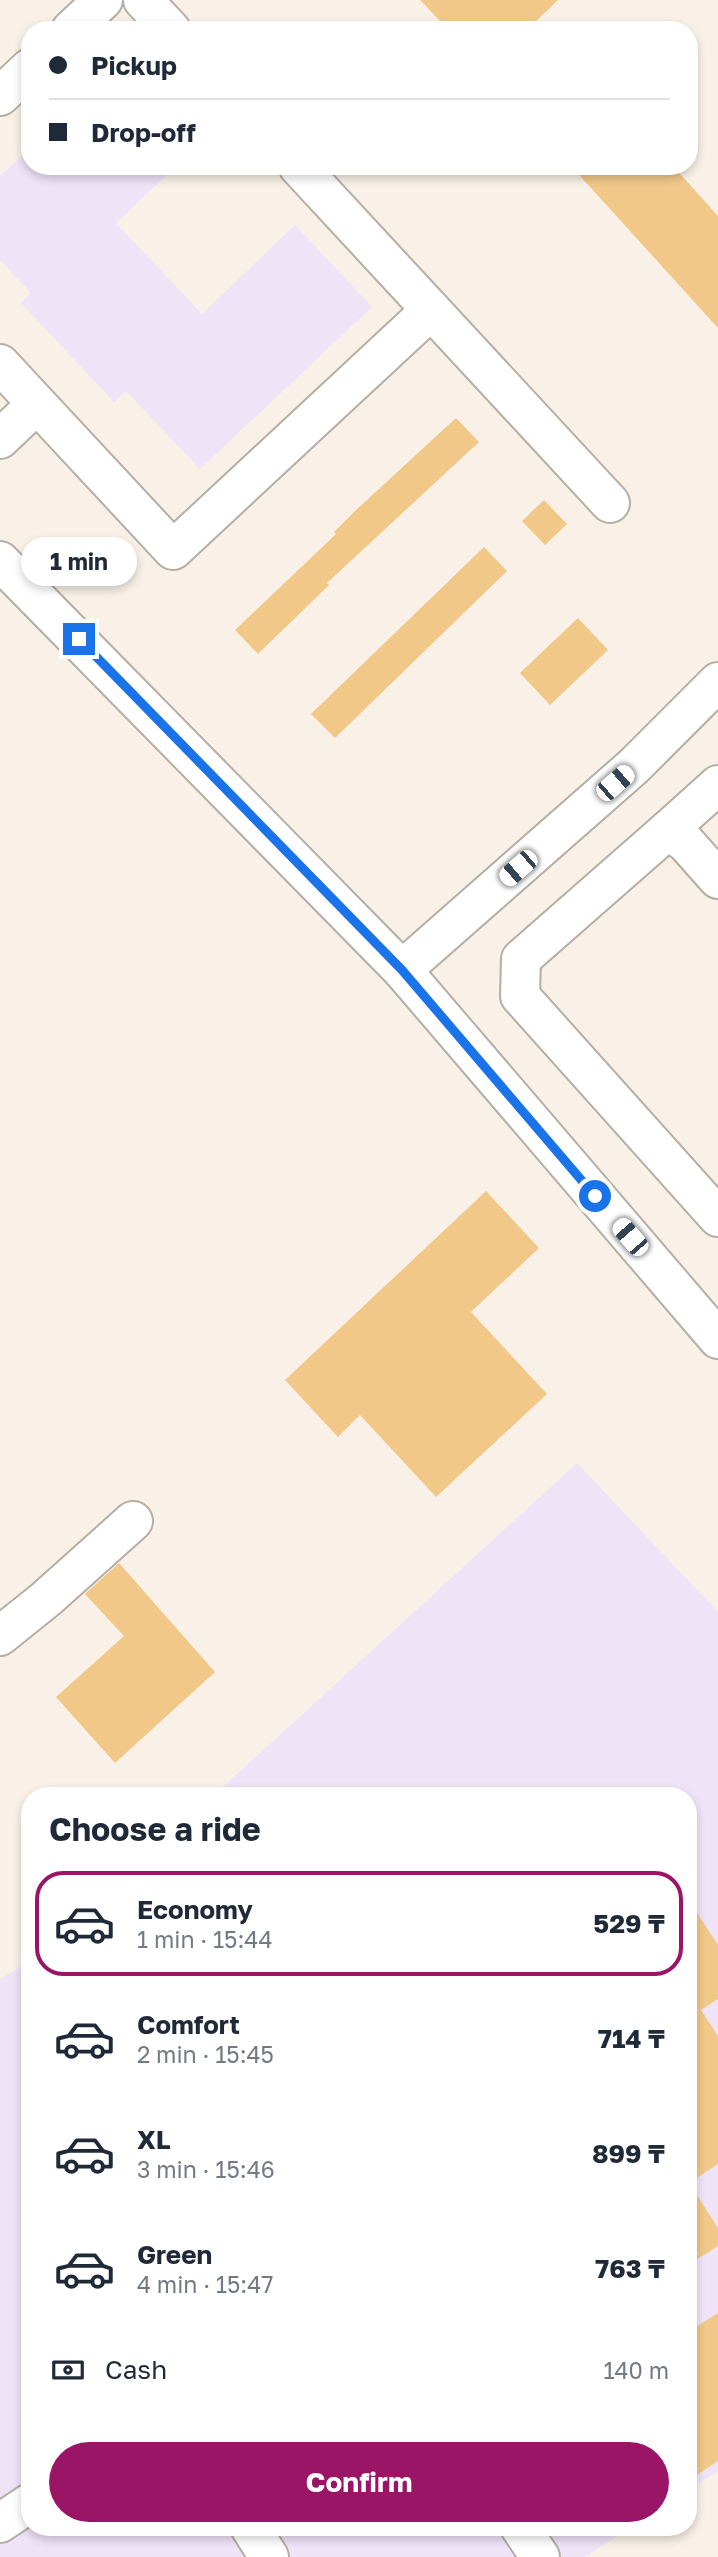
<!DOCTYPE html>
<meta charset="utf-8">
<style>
:root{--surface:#fff;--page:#f2f2f3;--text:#1f2937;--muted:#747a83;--line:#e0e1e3;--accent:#9b1567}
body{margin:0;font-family:"Golos Text",sans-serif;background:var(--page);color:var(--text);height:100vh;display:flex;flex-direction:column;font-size:26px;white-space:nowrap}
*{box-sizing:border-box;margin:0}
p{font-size:23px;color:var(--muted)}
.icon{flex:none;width:38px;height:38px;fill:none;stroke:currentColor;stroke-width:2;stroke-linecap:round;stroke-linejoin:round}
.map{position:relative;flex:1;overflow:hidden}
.drawer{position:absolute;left:21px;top:1787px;width:676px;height:749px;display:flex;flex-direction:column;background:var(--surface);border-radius:28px;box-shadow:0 4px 10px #0003}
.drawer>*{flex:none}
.top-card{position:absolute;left:21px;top:21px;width:677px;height:154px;border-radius:28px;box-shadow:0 4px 10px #0003;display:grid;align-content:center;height:154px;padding:0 28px;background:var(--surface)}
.end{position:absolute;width:32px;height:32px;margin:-16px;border:9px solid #1a73e8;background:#fff;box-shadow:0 0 0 4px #fff}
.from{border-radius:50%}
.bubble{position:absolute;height:49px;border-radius:24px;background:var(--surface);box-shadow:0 4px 10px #0003;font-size:23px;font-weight:700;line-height:49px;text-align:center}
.car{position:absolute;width:21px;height:42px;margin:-21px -10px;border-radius:9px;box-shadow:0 0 5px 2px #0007;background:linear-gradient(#fff 24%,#345 0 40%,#fff 0 76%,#345 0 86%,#fff 0)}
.top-card b{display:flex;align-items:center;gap:24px;height:66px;font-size:26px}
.top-card b+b{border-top:2px solid var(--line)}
.top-card i{width:18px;height:18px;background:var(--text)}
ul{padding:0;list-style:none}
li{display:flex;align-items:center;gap:21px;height:105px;margin:0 14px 10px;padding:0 14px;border:4px solid transparent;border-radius:28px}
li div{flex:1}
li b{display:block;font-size:26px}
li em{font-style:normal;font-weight:700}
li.current{border-color:var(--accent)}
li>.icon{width:63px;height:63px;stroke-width:1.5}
h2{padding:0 28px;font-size:32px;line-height:84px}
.pay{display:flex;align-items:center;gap:18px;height:77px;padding:0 28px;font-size:26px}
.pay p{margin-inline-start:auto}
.cta{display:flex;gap:14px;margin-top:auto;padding:14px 28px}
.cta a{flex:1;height:80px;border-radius:42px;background:var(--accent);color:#fff;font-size:28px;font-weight:700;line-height:80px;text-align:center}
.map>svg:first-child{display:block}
.education{fill:#efe3f8}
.building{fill:#f2c889}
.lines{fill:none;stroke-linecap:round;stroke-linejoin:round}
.minor-casing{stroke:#b5aea4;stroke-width:42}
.minor{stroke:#fff;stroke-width:38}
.route{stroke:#1a73e8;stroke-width:9}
</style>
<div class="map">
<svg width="718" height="2557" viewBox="0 0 718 2557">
<rect width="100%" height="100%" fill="#f9f1e7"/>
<!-- education -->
<g class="education">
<path d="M30,148V166H176L116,223L202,314L295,225L372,307L200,469L126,391L114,402L21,303L31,293L0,260V176Z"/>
<path d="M577,1463L718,1612V2471L688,2490V1796H213Z"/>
<path d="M30,1961V2527H631L585,2557H0V1979Z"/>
</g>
<!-- building -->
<g class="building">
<path d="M420,0H558L527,30H449Z"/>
<path d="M571,166H673L718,216V328Z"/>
<path d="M456,418L479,442L327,583L329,585L258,654L235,630L336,534L334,532L355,511Z"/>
<path d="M544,500L567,524L545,545L522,521Z"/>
<path d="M484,547L507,571L335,738L311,714Z"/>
<path d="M578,618L608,650L550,705L520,673Z"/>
<path d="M486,1191L539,1248L471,1312L547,1394L436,1497L360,1415L338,1437L285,1380Z"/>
<path d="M119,1563L215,1672L115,1763L56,1697L124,1636L85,1594Z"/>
<path d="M688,1899L718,1945V1999L701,2010L718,2036V2164L689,2183L718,2228V2246L688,2265Z"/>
<path d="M718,2313V2461L688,2481V2332Z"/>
</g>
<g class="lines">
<!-- minor casing -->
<g class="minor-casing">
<g id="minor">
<path d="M143,0L171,30"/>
<path d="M71,30L103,0"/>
<path d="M0,96L30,68"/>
<path d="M298,166L610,503"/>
<path d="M0,364L173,550L431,310"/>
<path d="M0,439L37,404"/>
<path d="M0,561L402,970"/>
<path d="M718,682L634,766L402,970L718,1339"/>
<path d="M668,830L718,785"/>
<path d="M718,879L686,843L668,830L521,959L520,996L718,1217"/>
<path d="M0,1636L46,1599L133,1521"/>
<path d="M0,2523L30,2503"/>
<path d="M250,2527L269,2557"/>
<path d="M520,2527L540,2557"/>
</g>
</g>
<!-- minor -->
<use href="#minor" class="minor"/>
</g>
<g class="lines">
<!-- route -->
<path class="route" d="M79,639L402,970L595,1196"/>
</g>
</svg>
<i class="end from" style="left:595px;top:1196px"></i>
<i class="end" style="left:79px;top:639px"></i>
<div class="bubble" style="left:21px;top:537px;width:116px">1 min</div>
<i class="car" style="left:615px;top:783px;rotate:49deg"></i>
<i class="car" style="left:518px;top:868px;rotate:229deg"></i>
<i class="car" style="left:630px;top:1237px;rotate:319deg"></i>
<div class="top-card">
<b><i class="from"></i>Pickup</b>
<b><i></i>Drop-off</b>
</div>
<section class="drawer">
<h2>Choose a ride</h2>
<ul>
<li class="current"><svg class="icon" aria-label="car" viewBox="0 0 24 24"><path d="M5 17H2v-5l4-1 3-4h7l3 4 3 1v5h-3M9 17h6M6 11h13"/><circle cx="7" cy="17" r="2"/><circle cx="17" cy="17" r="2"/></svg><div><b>Economy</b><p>1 min · 15:44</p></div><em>529 ₸</em></li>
<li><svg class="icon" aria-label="car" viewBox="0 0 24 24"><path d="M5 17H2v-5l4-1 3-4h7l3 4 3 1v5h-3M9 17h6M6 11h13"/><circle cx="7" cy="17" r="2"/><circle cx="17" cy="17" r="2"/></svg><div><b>Comfort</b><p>2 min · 15:45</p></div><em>714 ₸</em></li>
<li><svg class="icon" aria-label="car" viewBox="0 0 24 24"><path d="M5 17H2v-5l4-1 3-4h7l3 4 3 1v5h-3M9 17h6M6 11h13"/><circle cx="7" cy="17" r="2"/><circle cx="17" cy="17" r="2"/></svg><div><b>XL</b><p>3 min · 15:46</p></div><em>899 ₸</em></li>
<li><svg class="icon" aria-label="car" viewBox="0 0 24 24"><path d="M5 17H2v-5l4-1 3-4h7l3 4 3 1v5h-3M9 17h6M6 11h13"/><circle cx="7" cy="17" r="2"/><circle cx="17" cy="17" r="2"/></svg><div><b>Green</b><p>4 min · 15:47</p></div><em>763 ₸</em></li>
</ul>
<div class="pay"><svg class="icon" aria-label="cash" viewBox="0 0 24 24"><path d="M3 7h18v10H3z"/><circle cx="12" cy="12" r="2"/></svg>Cash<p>140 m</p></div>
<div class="cta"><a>Confirm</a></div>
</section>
</div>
